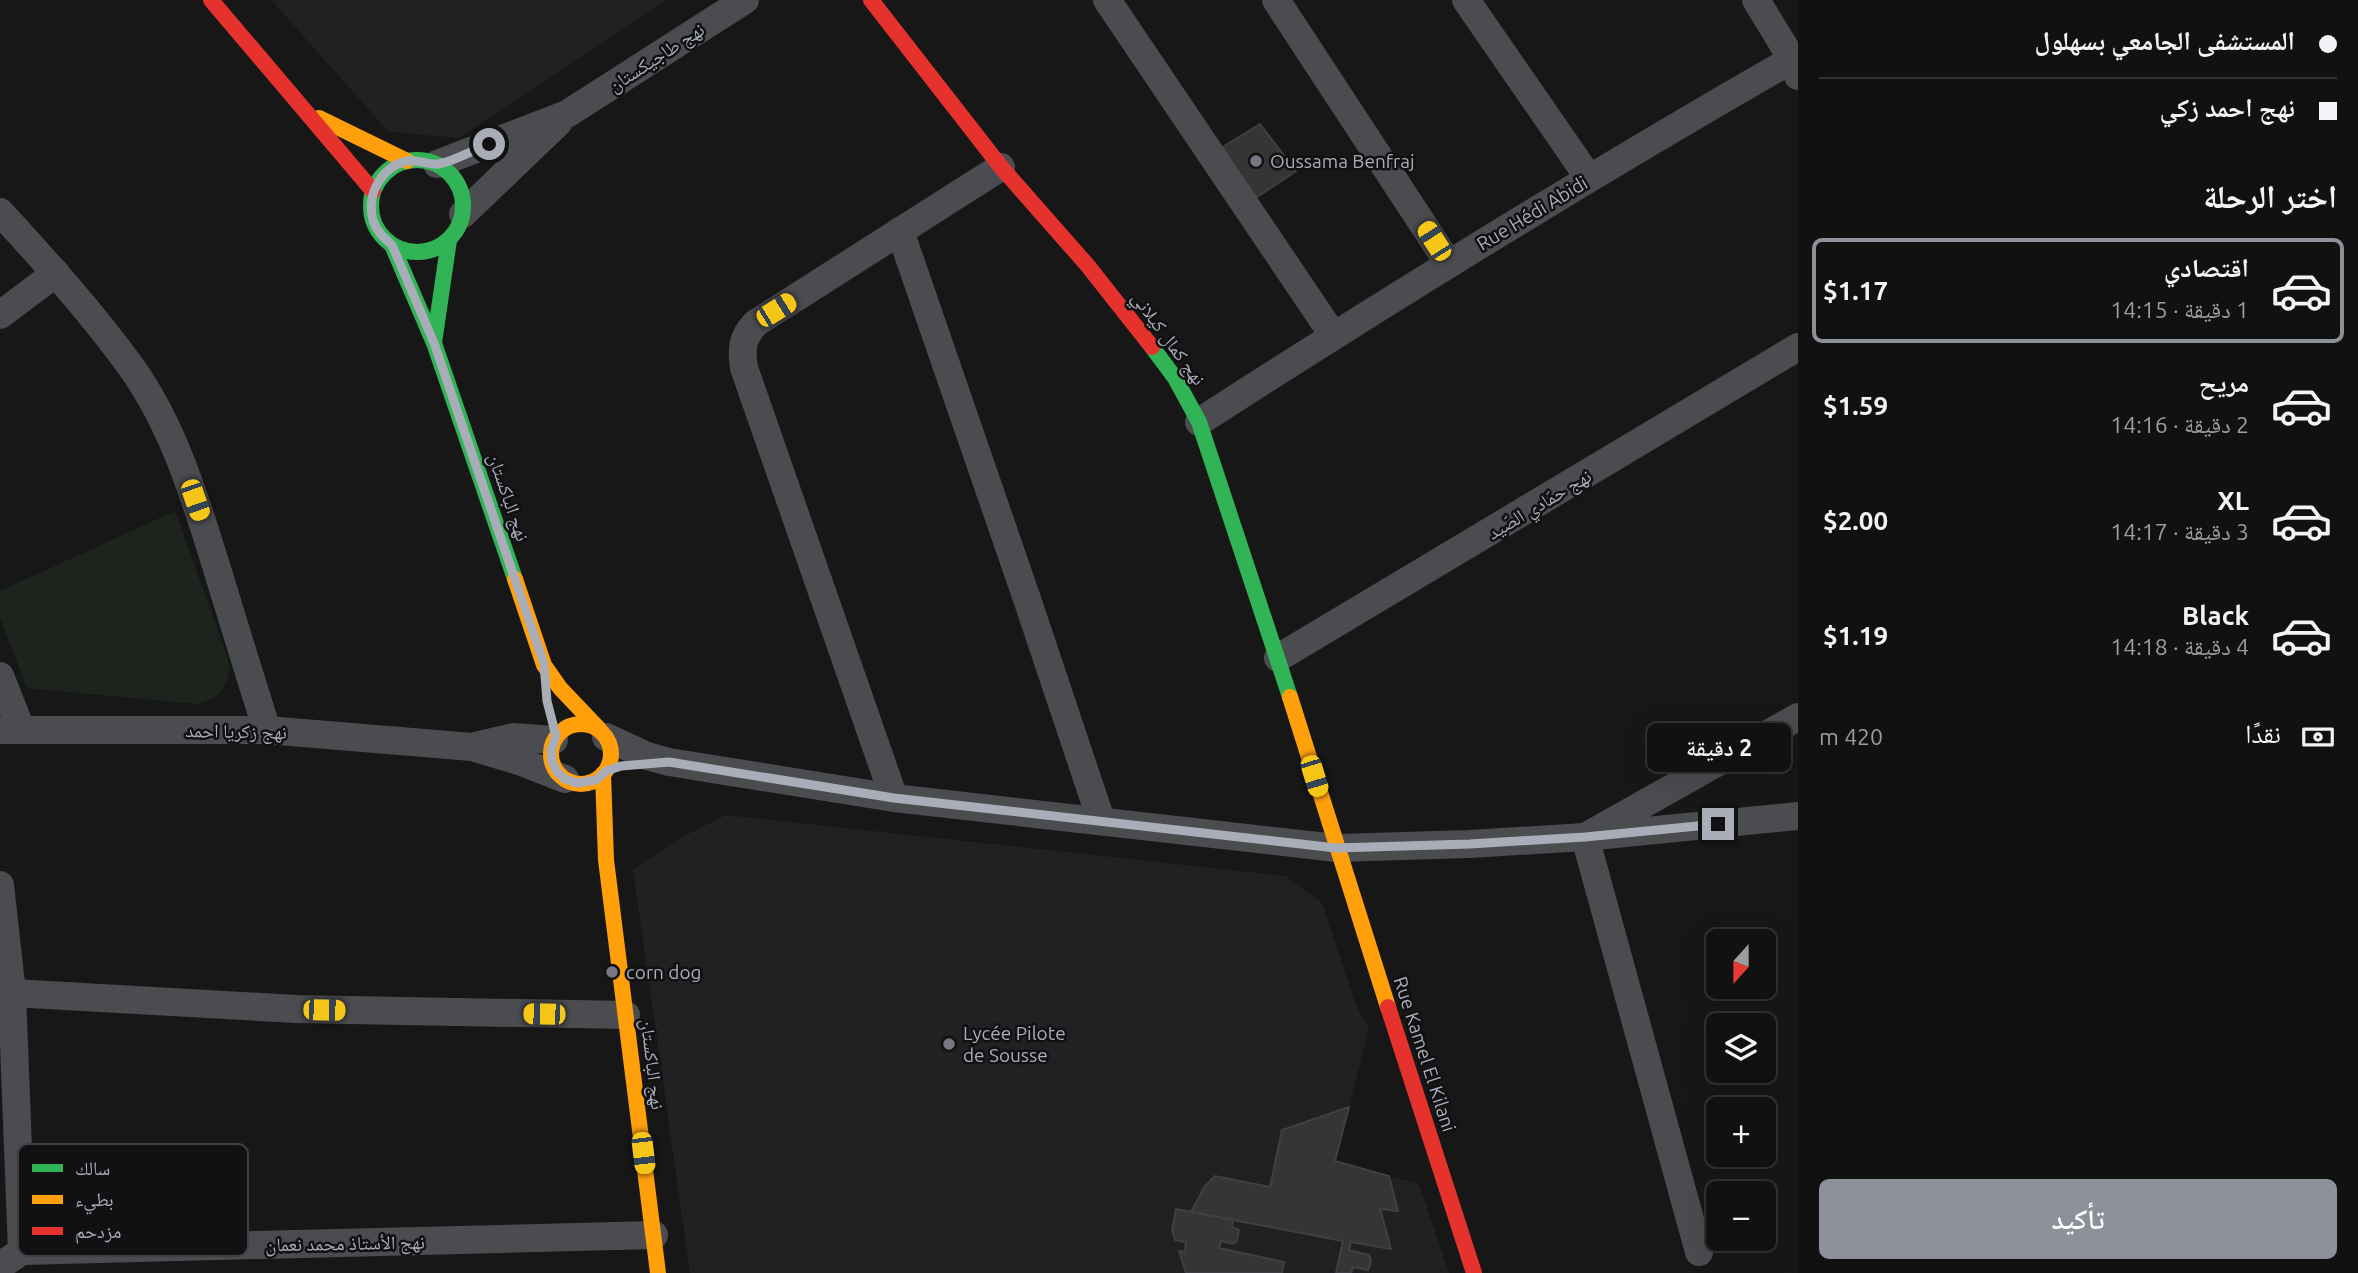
<!DOCTYPE html>
<html lang="ar">
<meta charset="utf-8">
<style>
:root{--surface:#111;--page:#1e1f1f;--text:#f1f3f6;--muted:#9c9d9f;--line:#303131;--accent:#8c9099}
body{margin:0;font-family:Ubuntu,"Noto Naskh Arabic",sans-serif;background:var(--page);color:var(--text);direction:rtl;height:100vh;display:flex;flex-direction:column;font-size:26px;white-space:nowrap}
*{box-sizing:border-box;margin:0}
p{font-size:23px;color:var(--muted)}
.icon{flex:none;width:38px;height:38px;fill:none;stroke:currentColor;stroke-width:2;stroke-linecap:round;stroke-linejoin:round}
.map{position:relative;flex:1;overflow:hidden;direction:ltr}
.side{display:flex;flex-direction:column;background:var(--surface);width:560px}
.side>*{flex:none}
.hud{display:grid;align-content:center;height:154px;padding:0 21px;background:var(--surface)}
.needle{width:46px;rotate:201deg}
.tools{position:absolute;left:1706px;top:929px;display:grid;gap:14px}
.tools a{display:grid;place-items:center;width:70px;height:70px;border-radius:10px;background:var(--surface);box-shadow:0 7px 28px #0002,0 0 0 2px var(--line);font-size:35px}
.end{position:absolute;width:32px;height:32px;margin:-16px;border:9px solid #a8adb8;background:#111;box-shadow:0 0 0 4px #111}
.from{border-radius:50%}
.bubble{position:absolute;height:49px;border-radius:10px;background:var(--surface);box-shadow:0 7px 28px #0002,0 0 0 2px var(--line);font-size:23px;font-weight:600;line-height:49px;text-align:center;direction:rtl}
.car{position:absolute;width:21px;height:42px;margin:-21px -10px;border-radius:9px;box-shadow:0 0 5px 2px #0007;background:linear-gradient(#f5c518 24%,#345 0 40%,#f5c518 0 76%,#345 0 86%,#f5c518 0)}
.hud b{display:flex;align-items:center;gap:24px;height:66px;font-size:26px}
.hud b+b{border-top:2px solid var(--line)}
.hud i{width:18px;height:18px;background:var(--text)}
ul{padding:0;list-style:none}
li{display:flex;align-items:center;gap:21px;height:105px;margin:0 14px 10px;padding:0 7px;border:4px solid transparent;border-radius:10px}
li div{flex:1}
li b{display:block;font-size:26px}
li em{font-style:normal;font-weight:600}
li.current{border-color:var(--accent)}
li>.icon{width:63px;height:63px;stroke-width:1.5}
h2{padding:0 21px;font-size:32px;line-height:84px}
.pay{display:flex;align-items:center;gap:18px;height:77px;padding:0 21px;font-size:26px}
.pay p{margin-inline-start:auto}
.action{display:flex;gap:14px;margin-top:auto;padding:14px 21px}
.action a{flex:1;height:80px;border-radius:10px;background:var(--accent);color:#fff;font-size:28px;font-weight:600;line-height:80px;text-align:center}
main{display:flex;flex:1;min-height:0}
.map>svg:first-child{display:block}
.built{fill:#212123}
.green{fill:#1d241e}
.building{fill:#353536;stroke:#3f4043;stroke-width:2}
.lines{fill:none;stroke-linecap:round;stroke-linejoin:round}
.street{stroke:#4b4c50;stroke-width:28}
.fast{stroke:#30b455;stroke-width:16}
.slow{stroke:#ff9f0a;stroke-width:16}
.jam{stroke:#e5322d;stroke-width:16}
.route{stroke:#a8adb8;stroke-width:9}
.poi-dot{fill:#757880;stroke:#111113;stroke-width:2.5}
.labels{text-anchor:middle;stroke-width:5;stroke-linejoin:round;paint-order:stroke}
.street-label{font-size:19px;fill:#a8adb8;stroke:#111113}
.poi-label{font-size:19px;fill:#a8adb8;stroke:#111113;text-anchor:start}
.key{fill:#111113;stroke:#3e4045;stroke-width:2}
.key-label{font-size:19px;fill:#a8adb8}
</style>
<main>
<section class="side">
<div class="hud">
<b><i class="from"></i>المستشفى الجامعي بسهلول</b>
<b><i></i>نهج احمد زكي</b>
</div>
<h2>اختر الرحلة</h2>
<ul>
<li class="current"><svg class="icon" aria-label="car" viewBox="0 0 24 24"><path d="M5 17H2v-5l4-1 3-4h7l3 4 3 1v5h-3M9 17h6M6 11h13"/><circle cx="7" cy="17" r="2"/><circle cx="17" cy="17" r="2"/></svg><div><b>اقتصادي</b><p>1 دقيقة · 14:15</p></div><em>$1.17</em></li>
<li><svg class="icon" aria-label="car" viewBox="0 0 24 24"><path d="M5 17H2v-5l4-1 3-4h7l3 4 3 1v5h-3M9 17h6M6 11h13"/><circle cx="7" cy="17" r="2"/><circle cx="17" cy="17" r="2"/></svg><div><b>مريح</b><p>2 دقيقة · 14:16</p></div><em>$1.59</em></li>
<li><svg class="icon" aria-label="car" viewBox="0 0 24 24"><path d="M5 17H2v-5l4-1 3-4h7l3 4 3 1v5h-3M9 17h6M6 11h13"/><circle cx="7" cy="17" r="2"/><circle cx="17" cy="17" r="2"/></svg><div><b>XL</b><p>3 دقيقة · 14:17</p></div><em>$2.00</em></li>
<li><svg class="icon" aria-label="car" viewBox="0 0 24 24"><path d="M5 17H2v-5l4-1 3-4h7l3 4 3 1v5h-3M9 17h6M6 11h13"/><circle cx="7" cy="17" r="2"/><circle cx="17" cy="17" r="2"/></svg><div><b>Black</b><p>4 دقيقة · 14:18</p></div><em>$1.19</em></li>
</ul>
<div class="pay"><svg class="icon" aria-label="cash" viewBox="0 0 24 24"><path d="M3 7h18v10H3z"/><circle cx="12" cy="12" r="2"/></svg>نقدًا<p>420 m</p></div>
<div class="action"><a>تأكيد</a></div>
</section>
<div class="map">
<svg width="1798" height="1273" viewBox="0 0 1798 1273">
<rect width="100%" height="100%" fill="#171717"/>
<!-- built -->
<g class="built">
<path d="M271,0H667L459,138L389,132Z"/>
<path d="M726,815L1286,876L1322,903L1356,1005L1369,1029L1335,1161L1419,1184L1449,1273H690L633,870L678,839Z"/>
</g>
<!-- green -->
<path class="green" d="M175,511L228,659C233,683 219,700 196,704L27,688L0,618V591Z"/>
<!-- building -->
<g class="building">
<path d="M1260,124L1296,171L1254,199L1218,150Z"/>
<path d="M1349,1107L1335,1161L1389,1176L1398,1211L1380,1209L1391,1249L1351,1242L1349,1250L1369,1255L1371,1261L1368,1270L1353,1267L1351,1273H1336L1343,1241L1191,1212L1205,1186L1215,1176L1270,1187L1282,1130Z"/>
<path d="M1176,1209L1233,1220L1232,1227L1239,1230L1237,1241L1233,1244L1221,1241L1219,1248L1284,1262L1282,1273H1186L1179,1251L1185,1252L1186,1242L1175,1240L1172,1230Z"/>
</g>
<g class="lines">
<!-- street -->
<g class="street">
<path d="M1107,0L1333,335"/>
<path d="M1276,0L1449,264"/>
<path d="M1466,0L1589,178"/>
<path d="M1756,0L1792,59L1798,76"/>
<path d="M437,164L567,114L745,0"/>
<path d="M0,212C47,263 94,315 134,371C175,430 197,504 218,572C234,624 250,677 267,730"/>
<path d="M463,214L558,123"/>
<path d="M900,231L1026,596L1101,820"/>
<path d="M0,315L56,273"/>
<path d="M1199,422C1396,295 1595,172 1798,56"/>
<path d="M1278,658L1798,347"/>
<path d="M0,676L21,729"/>
<path d="M0,730H267L472,747L519,761L565,779"/>
<path d="M606,737L647,756L669,762L894,798L1336,848L1470,844L1585,837L1798,816"/>
<path d="M475,746L513,737L554,740"/>
<path d="M894,798L744,368C741,349 742,337 756,323L1001,167"/>
<path d="M0,885L12,993L22,1251"/>
<path d="M12,993L296,1009L626,1015"/>
<path d="M1699,1252L1585,837L1798,717"/>
<path d="M0,1266L22,1251L654,1235"/>
</g>
<!-- fast -->
<g class="fast">
<circle cx="417" cy="206" r="46"/>
<path d="M392,245L434,343L515,579"/>
<path d="M434,343L449,240"/>
<path d="M1152,347L1175,378L1199,422L1290,697"/>
</g>
<!-- slow -->
<g class="slow">
<path d="M319,118L407,161"/>
<path d="M515,579L544,665L560,688L599,729"/>
<path d="M1290,697L1388,1007"/>
<circle cx="581" cy="754" r="30"/>
<path d="M603,774L606,860L658,1273"/>
</g>
<!-- jam -->
<g class="jam">
<path d="M211,0L373,191"/>
<path d="M871,0L1001,167L1088,266L1152,347"/>
<path d="M1388,1007L1474,1273"/>
</g>
</g>
<g class="lines">
<!-- route -->
<path class="route" d="M489,144C473,150 455,161 438,164C428,165 418,159 407,161C381,167 366,195 373,220C376,231 384,238 392,245L434,343L544,664L547,701L556,736L551,750L552,762L557,772L565,779L577,783L596,780L606,771L621,766L669,762L894,798L1336,848L1470,844L1585,837L1718,824"/>
</g>
<!-- markers -->
<g class="poi-dot">
<circle cx="1256" cy="161" r="7"/>
<circle cx="612" cy="972" r="7"/>
<circle cx="949" cy="1044" r="7"/>
</g>
<g class="labels">
<!-- street labels -->
<g class="street-label">
<text transform="translate(656 57) rotate(-33)" y="7">نهج طاجيكستان</text>
<text transform="translate(1532 213) rotate(-31)" y="7">Rue Hédi Abidi</text>
<text transform="translate(1169 338) rotate(54)" y="7">نهج كمال كيلاني</text>
<text transform="translate(509 497) rotate(71)" y="7">نهج الباكستان</text>
<text transform="translate(1539 504) rotate(-31)" y="7">نهج حمّادي الصّيد</text>
<text transform="translate(236 731) rotate(1)" y="7">نهج زكريا احمد</text>
<text transform="translate(1425 1054) rotate(72)" y="7">Rue Kamel El Kilani</text>
<text transform="translate(653 1064) rotate(83)" y="7">نهج الباكستان</text>
<text transform="translate(345 1243) rotate(-1)" y="7">نهج الأستاذ محمد نعمان</text>
</g>
<!-- poi labels -->
<g class="poi-label">
<text x="1270" y="168">Oussama Benfraj</text>
<text x="626" y="979">corn dog</text>
<text x="963" y="1040">Lycée Pilote<tspan x="963" dy="22">de Sousse</tspan></text>
</g>
</g>
<!-- legend -->
<rect x="18" y="1144" width="230" height="112" rx="10" class="key"/>
<rect x="32" y="1164" width="31" height="8" fill="#30b455"/>
<rect x="32" y="1195" width="31" height="9" fill="#ff9f0a"/>
<rect x="32" y="1227" width="31" height="8" fill="#e5322d"/>
<g class="key-label">
<text x="75" y="1175">سالك</text>
<text x="75" y="1206">بطيء</text>
<text x="75" y="1238">مزدحم</text>
</g>
</svg>
<div class="tools">
<a><svg class="needle" viewBox="-14 -14 28 28"><path d="M0-13l5 13h-10z" fill="#e53935"/><path d="M0 13l5-13h-10z" fill="#9c9d9f"/></svg></a>
<a><svg class="icon" aria-label="layers" viewBox="0 0 24 24"><path d="M12 4l9 5-9 5-9-5zM3 14l9 5 9-5"/></svg></a>
<a>+</a>
<a>−</a>
</div>
<i class="end from" style="left:489px;top:144px"></i>
<i class="end" style="left:1718px;top:824px"></i>
<div class="bubble" style="left:1647px;top:723px;width:144px">2 دقيقة</div>
<i class="car" style="left:1434px;top:241px;rotate:327deg"></i>
<i class="car" style="left:776px;top:310px;rotate:58deg"></i>
<i class="car" style="left:195px;top:500px;rotate:161deg"></i>
<i class="car" style="left:1314px;top:776px;rotate:163deg"></i>
<i class="car" style="left:324px;top:1010px;rotate:91deg"></i>
<i class="car" style="left:544px;top:1014px;rotate:271deg"></i>
<i class="car" style="left:643px;top:1153px;rotate:173deg"></i>
</div>
</main>
